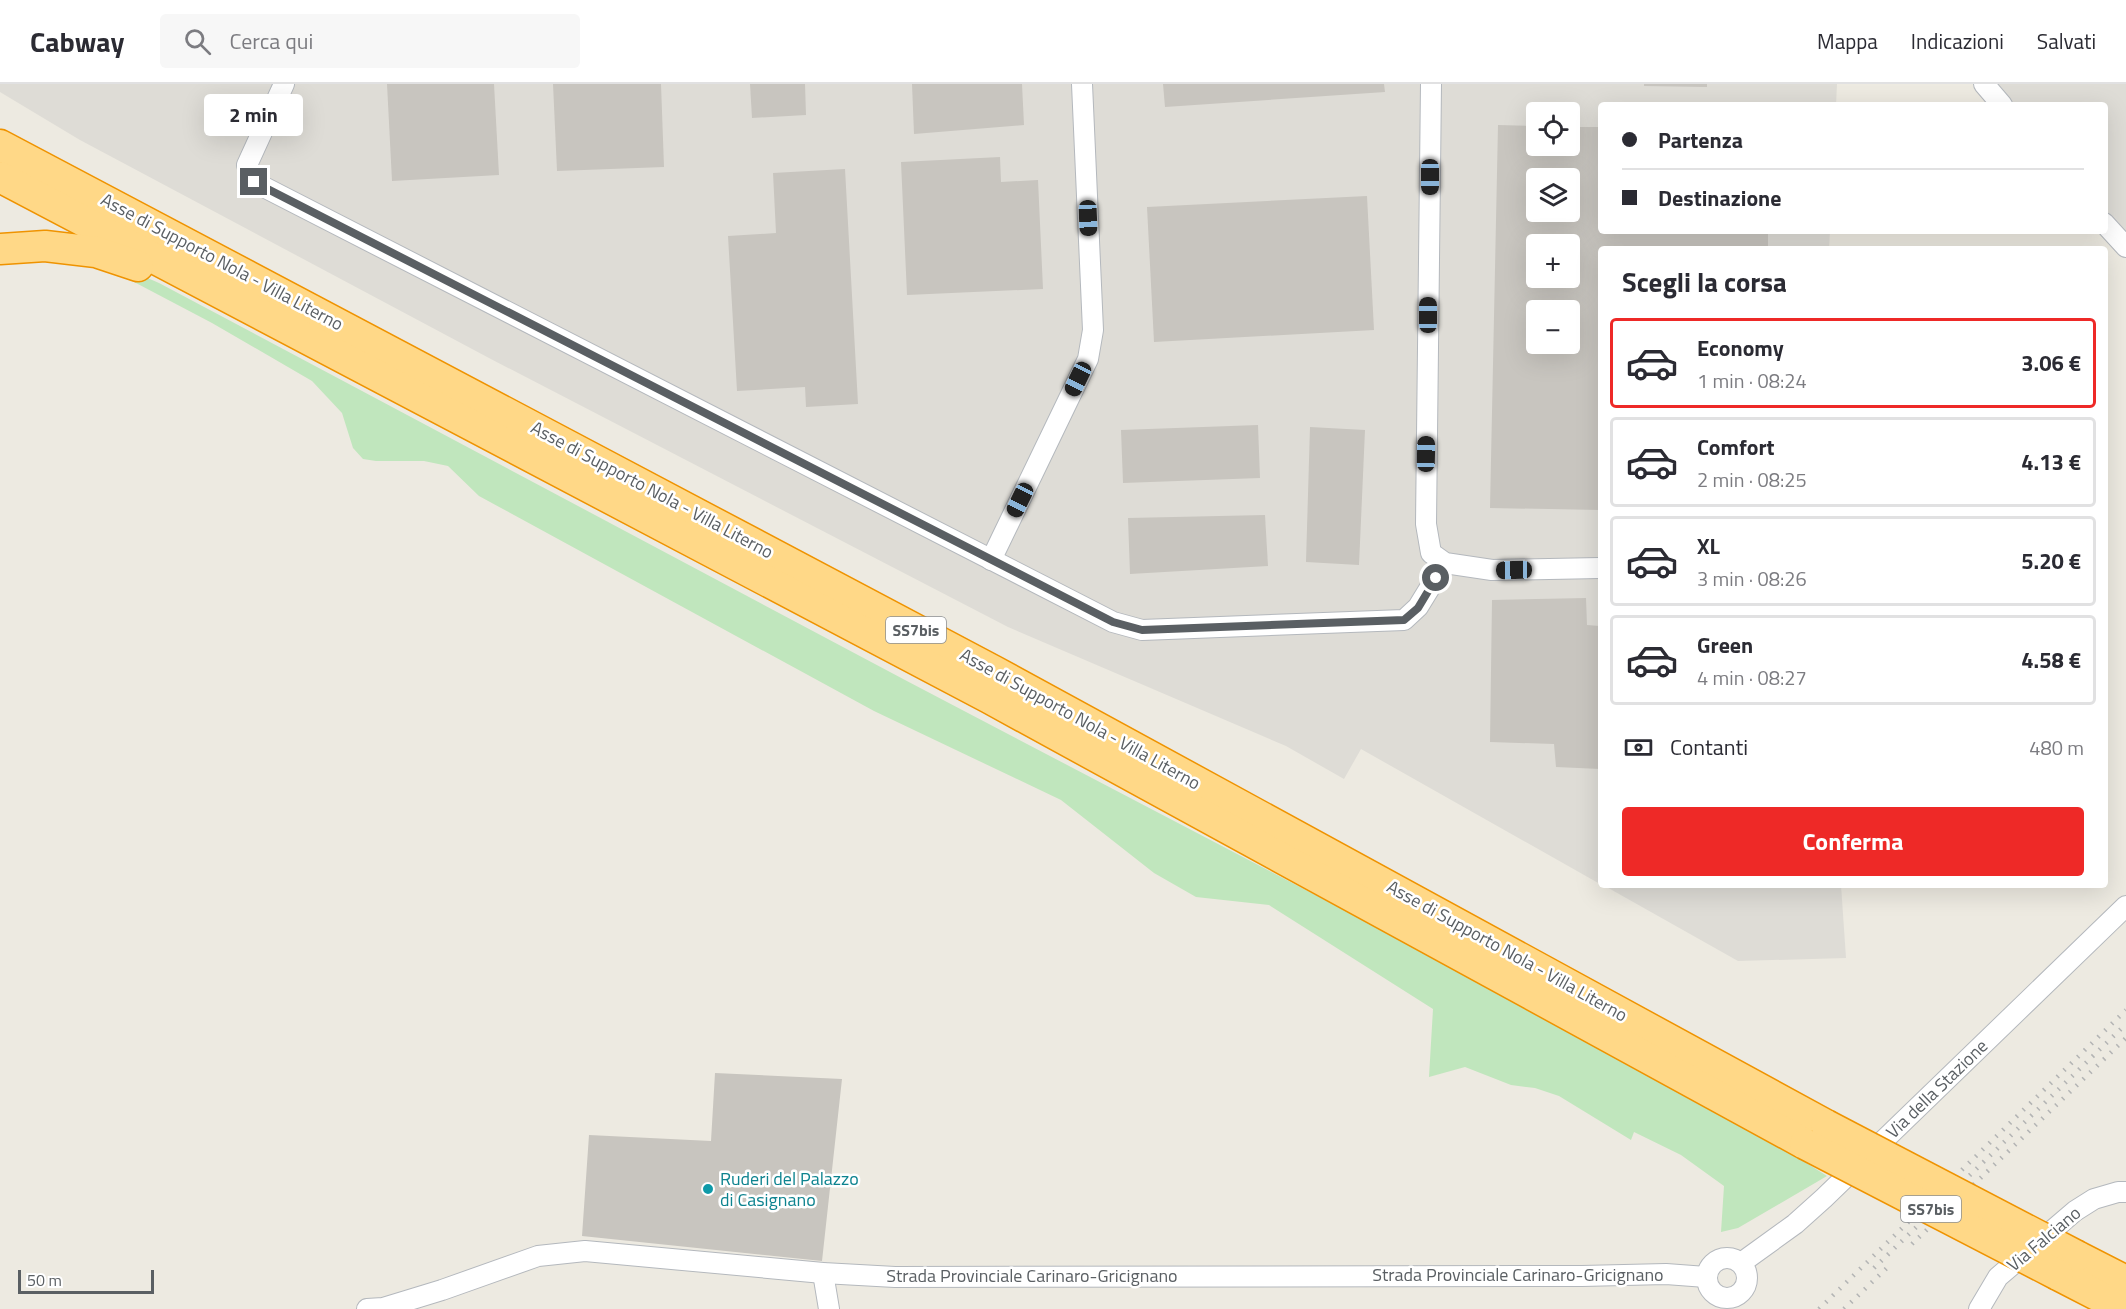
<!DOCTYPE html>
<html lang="it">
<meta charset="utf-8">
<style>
:root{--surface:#fff;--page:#f7f7f7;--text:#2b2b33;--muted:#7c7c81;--line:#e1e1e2;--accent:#ee2927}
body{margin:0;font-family:"Titillium Web",sans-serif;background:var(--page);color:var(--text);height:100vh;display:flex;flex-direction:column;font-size:22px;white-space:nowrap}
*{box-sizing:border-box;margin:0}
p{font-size:20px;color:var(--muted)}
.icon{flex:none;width:33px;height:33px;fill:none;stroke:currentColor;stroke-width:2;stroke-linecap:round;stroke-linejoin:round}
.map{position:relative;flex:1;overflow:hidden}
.sheet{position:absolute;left:1598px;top:162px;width:510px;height:642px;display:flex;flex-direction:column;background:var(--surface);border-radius:6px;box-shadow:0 6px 24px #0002}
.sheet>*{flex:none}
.guide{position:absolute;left:1598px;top:18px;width:510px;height:132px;border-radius:6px;box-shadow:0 6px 24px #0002;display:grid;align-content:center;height:132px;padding:0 24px;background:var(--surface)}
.fabs{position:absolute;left:1526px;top:18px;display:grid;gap:12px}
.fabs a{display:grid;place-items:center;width:54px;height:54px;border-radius:6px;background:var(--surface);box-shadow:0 6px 24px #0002;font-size:30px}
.scale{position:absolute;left:18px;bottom:15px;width:136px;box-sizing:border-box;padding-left:6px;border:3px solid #5a5f63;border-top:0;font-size:16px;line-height:21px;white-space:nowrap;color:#5a5f63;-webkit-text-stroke:4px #fff;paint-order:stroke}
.end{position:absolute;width:27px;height:27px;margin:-14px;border:8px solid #5a5f63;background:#fff;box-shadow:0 0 0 3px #fff}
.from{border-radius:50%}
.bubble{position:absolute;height:42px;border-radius:6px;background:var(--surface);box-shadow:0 6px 24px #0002;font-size:20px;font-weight:700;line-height:42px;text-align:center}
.car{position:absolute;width:18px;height:36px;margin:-18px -9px;border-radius:8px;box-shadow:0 0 4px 2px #0007;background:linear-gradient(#222 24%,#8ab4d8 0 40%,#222 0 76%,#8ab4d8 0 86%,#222 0)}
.guide b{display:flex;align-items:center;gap:21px;height:57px;font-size:22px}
.guide b+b{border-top:2px solid var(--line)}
.guide i{width:15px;height:15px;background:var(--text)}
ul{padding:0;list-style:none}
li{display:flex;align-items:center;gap:18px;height:90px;margin:0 12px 9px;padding:0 12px;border:3px solid var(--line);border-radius:6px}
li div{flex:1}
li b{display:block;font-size:22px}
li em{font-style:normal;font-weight:700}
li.selected{border-color:var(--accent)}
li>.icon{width:54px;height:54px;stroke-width:1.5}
h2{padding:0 24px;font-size:27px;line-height:72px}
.pay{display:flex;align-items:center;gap:15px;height:66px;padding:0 24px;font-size:22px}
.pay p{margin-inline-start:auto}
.button{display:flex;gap:12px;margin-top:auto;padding:12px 24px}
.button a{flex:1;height:69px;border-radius:6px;background:var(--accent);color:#fff;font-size:24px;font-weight:700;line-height:69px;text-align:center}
header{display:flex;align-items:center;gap:36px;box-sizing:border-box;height:84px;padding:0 30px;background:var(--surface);border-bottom:2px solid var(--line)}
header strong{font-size:28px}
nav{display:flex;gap:33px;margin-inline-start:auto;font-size:21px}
.search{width:420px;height:54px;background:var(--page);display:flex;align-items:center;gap:15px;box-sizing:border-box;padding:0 21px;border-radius:6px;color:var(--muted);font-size:22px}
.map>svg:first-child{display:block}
.industrial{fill:#dedcd6;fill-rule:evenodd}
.green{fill:#c0e6bd}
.building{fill:#c8c5bf;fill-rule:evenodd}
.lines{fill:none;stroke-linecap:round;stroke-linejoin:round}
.minor-casing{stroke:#b4b8bd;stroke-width:22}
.highway-casing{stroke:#ef9300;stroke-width:33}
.minor{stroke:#fff;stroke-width:20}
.highway{stroke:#ffd887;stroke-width:30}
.rail{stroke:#b3b4b4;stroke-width:4.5;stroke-dasharray:1.5 8;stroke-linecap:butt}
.highway-bridge-casing{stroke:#ef9300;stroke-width:33;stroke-linecap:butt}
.highway-bridge{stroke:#ffd887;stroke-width:30}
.route{stroke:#5a5f63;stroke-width:8}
.culture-dot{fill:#0f9aa8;stroke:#fff;stroke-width:2}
.labels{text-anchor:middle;stroke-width:5;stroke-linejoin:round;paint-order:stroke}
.shield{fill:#fff;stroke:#8c8f92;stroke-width:1.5}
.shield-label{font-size:16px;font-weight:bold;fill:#5a5f63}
.street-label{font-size:18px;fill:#5a5f63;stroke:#fff}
.culture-label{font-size:18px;fill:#0d838f;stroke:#fff;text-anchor:start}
</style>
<header>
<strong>Cabway</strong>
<div class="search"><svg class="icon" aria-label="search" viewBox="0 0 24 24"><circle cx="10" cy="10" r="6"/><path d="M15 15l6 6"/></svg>Cerca qui</div>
<nav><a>Mappa</a><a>Indicazioni</a><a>Salvati</a></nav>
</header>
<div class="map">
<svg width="2126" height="1225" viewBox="0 0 2126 1225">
<rect width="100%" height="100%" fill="#edeae1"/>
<!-- industrial -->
<g class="industrial">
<path d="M0,0H1837L1836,21H1600V147H1830L1829,165H1600V800L1361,665L1344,695L1286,662L1008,543L489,274L80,56L0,8ZM1536,28H1569V62H1536ZM1536,94H1569V128H1536ZM1536,160H1569V194H1536ZM1536,226H1569V260H1536Z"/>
<path d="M1984,0H2126V163L2105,138L2104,21H2002Z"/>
<path d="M1603,801H1841L1846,874L1738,877Z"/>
</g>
<!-- green -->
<path class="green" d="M92,179L120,182L159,199L905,596L1712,1019L1827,1092L1738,1144L1721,1148L1724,1102L1681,1071L1634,1048L1631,1056L1559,1012L1535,1004L1511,1001L1465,983L1429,993L1433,925L1269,821L1196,813L1154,789L1061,716L874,627L479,412L448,382L424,377H376L363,375L353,364L342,329L312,297L212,239L117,189Z"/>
<!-- building -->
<g class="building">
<path d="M387,0H494L499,91L392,97Z"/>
<path d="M553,0H661L664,83L557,87Z"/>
<path d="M750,0H805L806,31L752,34Z"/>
<path d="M912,0H1022L1024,41L914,50Z"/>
<path d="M1163,0H1384L1385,8L1165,23Z"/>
<path d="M1644,0H1707V3L1644,2Z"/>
<path d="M1498,41L1536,42V62H1569V43H1600V147H1768V165H1600V426L1490,424ZM1536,94H1569V128H1536ZM1536,160H1569V194H1536ZM1536,226H1569V260H1536Z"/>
<path d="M1000,73L1001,98L1038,96L1043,205L907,211L901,78Z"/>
<path d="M845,85L858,320L806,323L805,303L737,307L728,152L776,149L773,89Z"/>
<path d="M1367,112L1374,246L1154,258L1147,123Z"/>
<path d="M1258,341L1260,394L1123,399L1121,346Z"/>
<path d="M1310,343L1365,346L1359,481L1306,478Z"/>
<path d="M1265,431L1268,482L1130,490L1128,434Z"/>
<path d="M1586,514L1587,541L1600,542V685L1556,683L1554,660L1490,658L1492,516Z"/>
<path d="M715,989L842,995L822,1177L582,1152L589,1051L711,1057Z"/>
</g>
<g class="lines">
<!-- minor casing -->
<g class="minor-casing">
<g id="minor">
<path d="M284,0L247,81L254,98L1113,538L1142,546L1404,536L1418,523L1445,479"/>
<path d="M1431,0L1426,440L1431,469L1445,479L1492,486L1600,484"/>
<path d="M1984,0L2002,21"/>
<path d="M2104,139L2126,163"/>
<path d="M991,476L1088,275L1093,246L1082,0"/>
<circle cx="1727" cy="1194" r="20"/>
<path d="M1741,1179L1795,1140L1824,1114L2126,822"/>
<path d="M823,1189L829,1225"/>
<path d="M367,1225L383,1224L442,1206L538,1172L585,1167L823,1189L895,1193L1582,1192L1666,1190L1706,1193"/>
<path d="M1979,1225L1998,1193L2075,1127L2094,1115L2118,1108H2126"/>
</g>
</g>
<!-- highway casing -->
<g class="highway-casing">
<g id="highway">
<path d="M0,61L994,587L1826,1041"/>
<path d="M0,93L989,614L1805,1060"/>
<path d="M0,165L45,162L96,168L138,182"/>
<path d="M2077,1172L2126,1197"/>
<path d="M2058,1191L2124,1225"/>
</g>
</g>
<!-- minor -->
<use href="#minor" class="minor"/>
<!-- highway -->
<use href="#highway" class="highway"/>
<!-- rail -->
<g class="rail">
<path d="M1912,1160L2126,954"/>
<path d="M1874,1184L2126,940"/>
<path d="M1819,1225L2126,926"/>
<path d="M1844,1225L1890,1181"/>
</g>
<!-- highway-bridge casing -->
<g class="highway-bridge-casing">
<g id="highway-bridge">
<path d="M1826,1041L2077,1172"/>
<path d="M1805,1060L2058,1191"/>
</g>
</g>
<!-- highway-bridge -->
<use href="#highway-bridge" class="highway-bridge"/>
</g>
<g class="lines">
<!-- route -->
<path class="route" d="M254,98L1113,538L1142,546L1404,536L1418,524L1436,494"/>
</g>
<!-- markers -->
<circle class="culture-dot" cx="708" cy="1105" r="6"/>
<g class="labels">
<!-- shield labels -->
<g class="shield">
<rect x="886" y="533" width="60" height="26" rx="4.5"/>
<rect x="1901" y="1112" width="60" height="26" rx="4.5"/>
</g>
<g class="shield-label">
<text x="916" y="552">SS7bis</text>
<text x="1931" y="1131">SS7bis</text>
</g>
<!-- street labels -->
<g class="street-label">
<text transform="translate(222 178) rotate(28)" y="6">Asse di Supporto Nola - Villa Literno</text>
<text transform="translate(652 406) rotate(28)" y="6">Asse di Supporto Nola - Villa Literno</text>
<text transform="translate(1080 635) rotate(29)" y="6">Asse di Supporto Nola - Villa Literno</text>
<text transform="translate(1507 867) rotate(29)" y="6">Asse di Supporto Nola - Villa Literno</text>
<text transform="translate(1937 1005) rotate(-44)" y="6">Via della Stazione</text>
<text transform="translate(2044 1155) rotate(-40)" y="6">Via Falciano</text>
<text x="1518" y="1197">Strada Provinciale Carinaro-Gricignano</text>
<text x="1032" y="1198">Strada Provinciale Carinaro-Gricignano</text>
</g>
<!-- culture labels -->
<g class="culture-label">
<text x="720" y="1101">Ruderi del Palazzo<tspan x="720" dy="21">di Casignano</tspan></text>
</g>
</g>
</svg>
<div class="fabs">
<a><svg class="icon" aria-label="locate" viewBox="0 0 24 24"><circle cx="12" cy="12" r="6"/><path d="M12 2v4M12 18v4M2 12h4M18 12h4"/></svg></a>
<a><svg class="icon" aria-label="layers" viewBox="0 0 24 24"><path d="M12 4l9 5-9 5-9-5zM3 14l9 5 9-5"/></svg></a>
<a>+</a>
<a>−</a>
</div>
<div class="scale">50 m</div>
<i class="end from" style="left:1436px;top:494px"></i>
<i class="end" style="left:254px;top:98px"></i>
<div class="bubble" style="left:204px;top:10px;width:99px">2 min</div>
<i class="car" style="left:1430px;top:93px;rotate:180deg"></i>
<i class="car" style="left:1088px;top:134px;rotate:178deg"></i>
<i class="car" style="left:1428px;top:231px;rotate:0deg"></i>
<i class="car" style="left:1078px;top:295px;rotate:206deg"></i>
<i class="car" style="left:1426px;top:370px;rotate:1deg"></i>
<i class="car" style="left:1020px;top:416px;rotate:206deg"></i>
<i class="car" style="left:1514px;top:486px;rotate:269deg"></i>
<div class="guide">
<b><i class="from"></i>Partenza</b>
<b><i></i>Destinazione</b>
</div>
<section class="sheet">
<h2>Scegli la corsa</h2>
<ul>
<li class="selected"><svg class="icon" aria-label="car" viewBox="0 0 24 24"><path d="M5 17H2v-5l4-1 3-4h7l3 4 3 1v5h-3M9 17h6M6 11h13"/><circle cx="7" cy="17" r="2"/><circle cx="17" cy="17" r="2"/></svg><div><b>Economy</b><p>1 min · 08:24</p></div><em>3.06 €</em></li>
<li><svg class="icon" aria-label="car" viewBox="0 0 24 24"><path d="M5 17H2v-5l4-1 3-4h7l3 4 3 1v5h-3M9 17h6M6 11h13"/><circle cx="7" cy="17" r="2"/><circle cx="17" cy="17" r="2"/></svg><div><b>Comfort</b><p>2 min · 08:25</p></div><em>4.13 €</em></li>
<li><svg class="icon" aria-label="car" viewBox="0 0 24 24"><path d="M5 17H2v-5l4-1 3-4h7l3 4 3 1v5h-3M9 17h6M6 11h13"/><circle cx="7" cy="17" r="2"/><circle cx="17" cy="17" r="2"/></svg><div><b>XL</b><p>3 min · 08:26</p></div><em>5.20 €</em></li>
<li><svg class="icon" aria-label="car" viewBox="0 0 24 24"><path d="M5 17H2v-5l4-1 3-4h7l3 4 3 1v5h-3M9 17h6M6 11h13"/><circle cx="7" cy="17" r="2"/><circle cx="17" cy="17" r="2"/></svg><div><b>Green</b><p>4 min · 08:27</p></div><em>4.58 €</em></li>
</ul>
<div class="pay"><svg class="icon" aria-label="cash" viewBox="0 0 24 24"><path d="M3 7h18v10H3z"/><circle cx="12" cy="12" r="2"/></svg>Contanti<p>480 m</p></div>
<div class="button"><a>Conferma</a></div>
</section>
</div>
